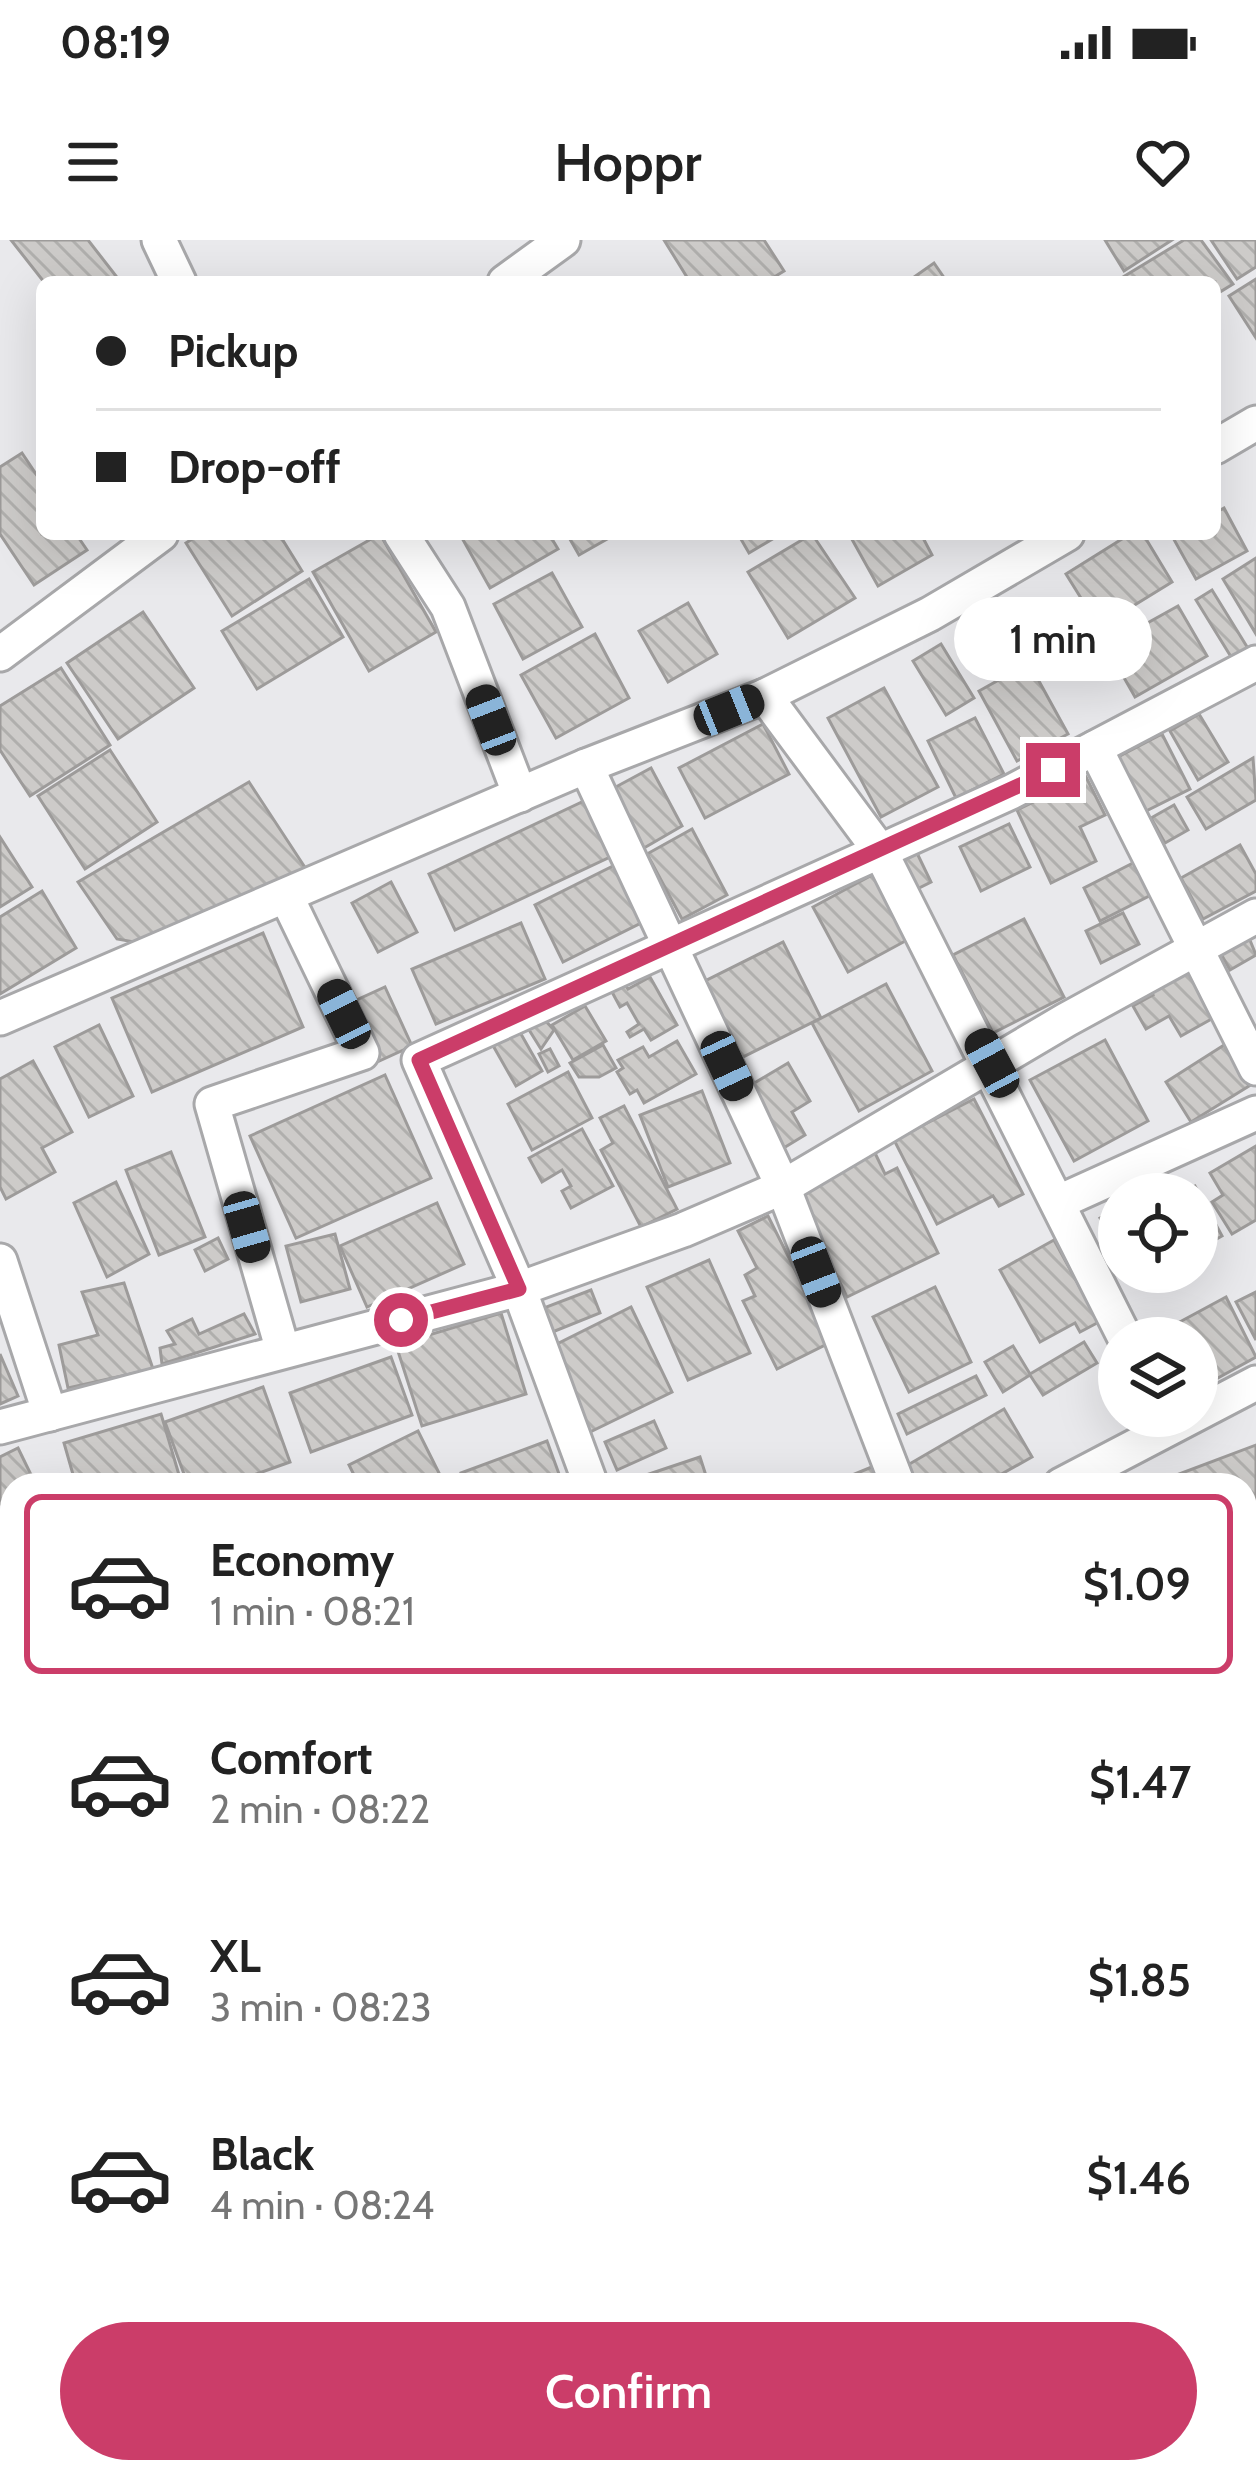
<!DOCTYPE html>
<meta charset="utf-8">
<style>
:root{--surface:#fff;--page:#f2f2f2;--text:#222;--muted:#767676;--line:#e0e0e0;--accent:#cb3d69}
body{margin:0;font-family:Cabin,sans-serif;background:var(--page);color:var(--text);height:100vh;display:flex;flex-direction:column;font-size:45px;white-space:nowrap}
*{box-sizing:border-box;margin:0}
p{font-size:39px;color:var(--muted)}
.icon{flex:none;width:66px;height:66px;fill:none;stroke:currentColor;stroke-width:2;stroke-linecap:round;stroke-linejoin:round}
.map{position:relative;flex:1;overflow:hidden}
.sheet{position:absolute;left:0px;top:1233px;width:1257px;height:1011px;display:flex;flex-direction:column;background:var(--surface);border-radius:36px 36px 0 0;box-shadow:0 12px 48px #0002}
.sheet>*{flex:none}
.top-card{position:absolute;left:36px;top:36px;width:1185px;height:264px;border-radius:18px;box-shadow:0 12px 48px #0002;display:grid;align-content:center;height:264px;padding:0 60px;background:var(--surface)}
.buttons{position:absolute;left:1098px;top:933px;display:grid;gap:24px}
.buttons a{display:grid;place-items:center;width:120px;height:120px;border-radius:50%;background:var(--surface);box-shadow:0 12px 48px #0002;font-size:60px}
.end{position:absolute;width:54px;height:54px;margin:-27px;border:15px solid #cb3d69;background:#fff;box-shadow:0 0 0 6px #fff}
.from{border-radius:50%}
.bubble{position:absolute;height:84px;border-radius:42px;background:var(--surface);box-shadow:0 12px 48px #0002;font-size:39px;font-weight:600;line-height:84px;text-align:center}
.car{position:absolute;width:36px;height:72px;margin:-36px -18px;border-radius:15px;box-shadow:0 0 9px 3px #0007;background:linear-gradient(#222 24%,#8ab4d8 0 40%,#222 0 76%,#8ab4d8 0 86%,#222 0)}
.top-card b{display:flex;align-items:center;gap:42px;height:114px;font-size:45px}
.top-card b+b{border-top:3px solid var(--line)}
.top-card i{width:30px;height:30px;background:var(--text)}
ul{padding:21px 0 0;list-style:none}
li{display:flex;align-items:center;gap:36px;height:180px;margin:0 24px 18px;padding:0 36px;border:6px solid transparent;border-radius:18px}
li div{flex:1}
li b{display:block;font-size:45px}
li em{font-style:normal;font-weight:600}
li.active{border-color:var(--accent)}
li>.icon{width:108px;height:108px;stroke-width:1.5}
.button{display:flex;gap:24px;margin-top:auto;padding:24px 60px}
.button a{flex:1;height:138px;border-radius:72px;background:var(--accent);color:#fff;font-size:48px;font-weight:600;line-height:138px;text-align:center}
.status{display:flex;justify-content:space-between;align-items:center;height:84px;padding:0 60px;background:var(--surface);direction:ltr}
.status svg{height:33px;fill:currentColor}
header{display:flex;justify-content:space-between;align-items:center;height:156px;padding:0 60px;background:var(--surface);font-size:54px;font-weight:600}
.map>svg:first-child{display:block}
.building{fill:url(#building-back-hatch);stroke:#9d9b9a;stroke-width:3}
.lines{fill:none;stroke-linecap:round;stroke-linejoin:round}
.minor-casing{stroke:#a8a8aa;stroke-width:39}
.minor{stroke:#fff;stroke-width:33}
.route{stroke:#cb3d69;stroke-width:15}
</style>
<div class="status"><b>08:19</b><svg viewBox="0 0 49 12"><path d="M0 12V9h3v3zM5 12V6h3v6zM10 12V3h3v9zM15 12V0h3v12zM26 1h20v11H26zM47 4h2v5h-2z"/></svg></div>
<header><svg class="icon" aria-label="menu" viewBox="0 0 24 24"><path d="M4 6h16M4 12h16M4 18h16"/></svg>Hoppr<svg class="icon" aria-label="heart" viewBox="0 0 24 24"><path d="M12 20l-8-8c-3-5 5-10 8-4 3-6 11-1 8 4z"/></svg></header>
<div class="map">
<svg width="1256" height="2243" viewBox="0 0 1256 2243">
<defs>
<pattern id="building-back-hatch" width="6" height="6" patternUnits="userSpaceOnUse" patternTransform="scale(3)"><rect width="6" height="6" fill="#cdcbc9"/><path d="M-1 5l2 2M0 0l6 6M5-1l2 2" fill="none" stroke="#b0afad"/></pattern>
</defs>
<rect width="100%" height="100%" fill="#e9e9ec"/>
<!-- building -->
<g class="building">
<path d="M11,0H88L116,36L108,42H44Z"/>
<path d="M664,0H764L784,31L766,42H690Z"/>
<path d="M1105,0H1172L1124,31Z"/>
<path d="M1184,0H1201L1233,44L1215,55V42H1126L1123,37Z"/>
<path d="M1211,0H1256V27L1237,39Z"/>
<path d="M934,23L947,42H907Z"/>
<path d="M1256,39V98L1229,56Z"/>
<path d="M22,213L42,243V294H76L87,310L34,345L0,294V227Z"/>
<path d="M1224,268L1247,311L1196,339L1172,296L1215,294V273Z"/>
<path d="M200,294H279L302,331L232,376L186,303Z"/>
<path d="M380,294L436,392L369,431L313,332Z"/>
<path d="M468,294H549L558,309L490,348L462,298Z"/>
<path d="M567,294H616L579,315Z"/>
<path d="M738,294H781L749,313Z"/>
<path d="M812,294L855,358L788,398L748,332Z"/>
<path d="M849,294H921L932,315L878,346Z"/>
<path d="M1130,294H1143L1172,342L1099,387L1066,334Z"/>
<path d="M1256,318V394L1223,339Z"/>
<path d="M552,333L582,387L523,419L494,364Z"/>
<path d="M309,339L343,397L257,449L222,391Z"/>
<path d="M1212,350L1249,410L1233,420L1196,360Z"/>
<path d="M688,363L717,414L668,442L639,391Z"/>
<path d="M1178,366L1207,416L1135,457L1106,406Z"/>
<path d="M143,372L194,448L118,499L67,423Z"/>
<path d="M595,394L629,458L556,498L521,435Z"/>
<path d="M941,404L974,458L946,475L913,421Z"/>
<path d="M1029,423L1068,494L1017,521L979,451Z"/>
<path d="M61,428L110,505L30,556L0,510V466Z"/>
<path d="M884,448L938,547L881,577L828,478Z"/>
<path d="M1199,474L1228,522L1198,540L1170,491Z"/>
<path d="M975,478L1004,534L956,558L928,501Z"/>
<path d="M763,484L789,534L705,578L679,528Z"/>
<path d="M1162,494L1190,549L1146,571L1118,517Z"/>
<path d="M110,510L157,582L85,629L38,556Z"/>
<path d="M1253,518L1256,560L1206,589L1187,557Z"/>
<path d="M651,528L682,586L644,608L612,549Z"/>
<path d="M1086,537L1105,575L1080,587L1096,621L1051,643L1017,570Z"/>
<path d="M249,542L308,632L134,702L117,699L78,642Z"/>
<path d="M584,561L610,617L455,690L429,634Z"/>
<path d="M1174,565L1188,590L1165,603L1151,578Z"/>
<path d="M1009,584L1030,627L981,651L960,607Z"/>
<path d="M692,589L727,655L682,679L647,614Z"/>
<path d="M0,597L32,647L0,667Z"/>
<path d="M1240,605L1256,634V651L1203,679L1181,638Z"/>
<path d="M916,611L931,642L911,652L896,621Z"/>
<path d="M1135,622L1151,655L1100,681L1084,648Z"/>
<path d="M615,625L643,682L563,722L535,665Z"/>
<path d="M874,634L909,699L848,732L813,667Z"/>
<path d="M391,642L417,692L378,712L352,663Z"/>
<path d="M42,651L76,708L0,754V677Z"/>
<path d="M1123,673L1139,704L1101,723L1086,691Z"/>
<path d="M1024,679L1064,757L993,793L953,715Z"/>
<path d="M521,683L545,739L436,784L412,729Z"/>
<path d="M1245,688L1256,715L1230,730L1216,705Z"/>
<path d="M263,693L303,787L152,852L112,758Z"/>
<path d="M783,702L821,778L733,822L695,746Z"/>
<path d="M1184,719L1217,776L1181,796L1169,776L1146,789L1133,766L1153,755L1145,741Z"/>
<path d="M650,737L677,785L651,800L644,789L630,797L627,792L639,784L627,763L620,767L611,750L624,743L628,749Z"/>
<path d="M886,744L932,831L859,871L812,783Z"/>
<path d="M385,747L412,806L377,822L350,763Z"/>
<path d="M585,766L606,801L573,820L552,785Z"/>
<path d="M541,776L554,790L541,809L526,785Z"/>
<path d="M99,785L133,856L89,877L55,807Z"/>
<path d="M517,787L542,831L516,846L491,802Z"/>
<path d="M1105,800L1148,881L1074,921L1030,840Z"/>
<path d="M677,801L696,834L644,863L637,850L630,854L617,832L623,828L618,820L643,807L649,817Z"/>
<path d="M603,805L616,828L599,837H579L570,823Z"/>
<path d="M1224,805L1249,846L1191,882L1166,842Z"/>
<path d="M550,809L559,826L548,832L539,814Z"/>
<path d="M33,821L72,892L42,908L55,932L6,959L0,947V839Z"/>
<path d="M788,823L810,861L792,872L805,895L782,909L746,848Z"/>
<path d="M568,832L592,878L532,910L508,864Z"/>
<path d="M385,835L431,938L296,998L250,896Z"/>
<path d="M702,851L730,923L668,947L640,875Z"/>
<path d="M974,859L1023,954L999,966L993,956L937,984L894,900Z"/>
<path d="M624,866L677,969L641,987L601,910L613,903L600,878Z"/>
<path d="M582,889L613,946L571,968L562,951L571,946L562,930L542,942L529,918Z"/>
<path d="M1256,906V980L1232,994L1212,962L1223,955L1210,933Z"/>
<path d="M874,911L885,934L897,928L938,1013L847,1057L795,950Z"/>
<path d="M171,912L205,997L159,1015L126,930Z"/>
<path d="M116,942L149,1014L107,1037L74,963Z"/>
<path d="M1195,946L1222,996L1197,1010V954H1179Z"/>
<path d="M437,963L464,1024L367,1067L340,1006Z"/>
<path d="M1119,967V1011L1100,978Z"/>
<path d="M768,976L831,1102L777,1129L743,1061L755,1056L745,1035L757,1028L738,991Z"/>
<path d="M335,994L350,1049L301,1062L286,1006Z"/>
<path d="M218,998L228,1019L205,1031L195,1010Z"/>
<path d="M1054,1000L1099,1082L1080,1092L1075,1083L1040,1102L1000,1030Z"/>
<path d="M709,1020L750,1113L688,1140L647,1047Z"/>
<path d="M124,1043L153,1129L68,1148L59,1105L98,1095L82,1052Z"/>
<path d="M935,1047L971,1122L909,1152L873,1077Z"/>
<path d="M591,1050L600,1073L550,1093L541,1069Z"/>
<path d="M1256,1052V1100L1236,1062Z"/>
<path d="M1226,1057L1256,1117L1207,1144L1197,1125V1098H1150Z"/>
<path d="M631,1067L672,1152L590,1192L549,1108Z"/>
<path d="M501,1073L526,1154L422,1186L396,1105Z"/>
<path d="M244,1074L255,1094L162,1124L160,1108L175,1104L167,1091L192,1079L199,1094Z"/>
<path d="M1084,1102L1097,1123L1043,1155L1030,1135L1003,1152L985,1122L1013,1106L1030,1134Z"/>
<path d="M0,1114L18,1156L0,1164Z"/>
<path d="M391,1117L412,1175L311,1212L290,1153Z"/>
<path d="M976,1136L986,1155L907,1194L898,1174Z"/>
<path d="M263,1147L290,1222L226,1245H188L165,1182Z"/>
<path d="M1004,1169L1032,1217L982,1245H916L906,1226Z"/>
<path d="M161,1174L182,1245H76L64,1203Z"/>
<path d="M654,1181L666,1208L617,1230L605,1202Z"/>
<path d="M418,1191L445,1245H359L349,1225Z"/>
<path d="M547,1201L563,1245H465L461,1233Z"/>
<path d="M1256,1205V1325L1245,1329V1245H1150Z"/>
<path d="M18,1208L36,1245H12V1258L0,1264V1217Z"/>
<path d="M700,1217L709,1245H649L646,1235Z"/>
<path d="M879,1224L888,1245H828Z"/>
<path d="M12,1311V1335L0,1340V1317Z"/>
<path d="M12,1343V1366L0,1370V1347Z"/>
<path d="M1256,1354V1405L1245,1378V1358Z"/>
<path d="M12,1528V1570L0,1574V1533Z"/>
<path d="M1256,1681V1742L1245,1747V1686Z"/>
<path d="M1247,1867L1256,1886V1913L1245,1919Z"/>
<path d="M1256,1955V1984L1245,1989V1960Z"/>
<path d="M1256,1993V2022L1247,2026L1245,1998Z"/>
<path d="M37,2232H138L142,2243H41Z"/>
<path d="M316,2232H428L430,2236L414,2243H320Z"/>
</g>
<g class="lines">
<!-- minor casing -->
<g class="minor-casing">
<g id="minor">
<path d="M159,0L179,42"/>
<path d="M505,42L563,0"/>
<path d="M1215,207L1256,183"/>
<path d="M401,294L448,367L520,555"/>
<path d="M0,414L161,294"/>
<path d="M765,456L880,611L1125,1098"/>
<path d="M1095,508L1256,828"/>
<path d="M586,526L783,947L898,1245"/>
<path d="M0,778L586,526L765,456L930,374L1067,294"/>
<path d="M1059,962L1256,873"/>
<path d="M0,1021L50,1174"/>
<path d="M283,1111L212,864L362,813L287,658"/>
<path d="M0,1187L519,1049L683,990L783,947L1066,780L1256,676"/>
<path d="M591,1245L519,1049L419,820L1011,552L1256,423"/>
<path d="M1061,1245L1256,1143"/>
<path d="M1245,1470L1256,1465"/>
<path d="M1245,1529L1256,1557"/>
<path d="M0,1646L12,1642"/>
<path d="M1245,1667L1256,1662"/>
<path d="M1245,1942L1256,1937"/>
<path d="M1245,2054L1256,2082"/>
<path d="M0,2121L12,2117"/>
<path d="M1245,2135L1256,2130"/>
<path d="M1052,2232L1057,2243"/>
<path d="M965,2243L1000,2232"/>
</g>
</g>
<!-- minor -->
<use href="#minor" class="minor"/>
</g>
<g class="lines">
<!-- route -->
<path class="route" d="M401,1080L519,1049L419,820L1053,530"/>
</g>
</svg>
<div class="buttons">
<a><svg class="icon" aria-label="locate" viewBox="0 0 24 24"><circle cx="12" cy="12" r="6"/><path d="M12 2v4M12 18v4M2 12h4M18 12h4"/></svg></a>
<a><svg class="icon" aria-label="layers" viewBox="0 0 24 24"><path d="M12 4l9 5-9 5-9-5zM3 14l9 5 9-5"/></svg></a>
</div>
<i class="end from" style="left:401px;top:1080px"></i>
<i class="end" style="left:1053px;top:530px"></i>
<div class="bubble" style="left:954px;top:357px;width:198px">1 min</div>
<i class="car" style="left:729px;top:470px;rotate:68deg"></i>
<i class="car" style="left:491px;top:480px;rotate:339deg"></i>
<i class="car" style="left:344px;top:774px;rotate:334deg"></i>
<i class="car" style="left:992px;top:823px;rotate:332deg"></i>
<i class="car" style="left:727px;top:826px;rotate:155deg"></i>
<i class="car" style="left:247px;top:987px;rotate:164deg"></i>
<i class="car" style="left:816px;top:1032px;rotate:159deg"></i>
<div class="top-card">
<b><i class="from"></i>Pickup</b>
<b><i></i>Drop-off</b>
</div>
<section class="sheet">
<ul>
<li class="active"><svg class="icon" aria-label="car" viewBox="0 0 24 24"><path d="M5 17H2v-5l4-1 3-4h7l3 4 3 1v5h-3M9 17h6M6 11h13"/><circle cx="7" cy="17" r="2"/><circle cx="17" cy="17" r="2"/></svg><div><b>Economy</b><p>1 min · 08:21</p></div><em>$1.09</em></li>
<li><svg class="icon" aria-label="car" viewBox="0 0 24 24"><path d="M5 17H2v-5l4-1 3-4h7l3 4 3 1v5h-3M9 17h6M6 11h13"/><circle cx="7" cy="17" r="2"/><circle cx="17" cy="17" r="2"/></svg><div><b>Comfort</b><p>2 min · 08:22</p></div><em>$1.47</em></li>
<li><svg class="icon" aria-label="car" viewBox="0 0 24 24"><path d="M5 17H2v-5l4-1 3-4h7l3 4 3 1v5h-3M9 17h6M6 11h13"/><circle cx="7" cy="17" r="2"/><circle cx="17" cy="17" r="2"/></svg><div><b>XL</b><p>3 min · 08:23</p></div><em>$1.85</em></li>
<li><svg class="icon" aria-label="car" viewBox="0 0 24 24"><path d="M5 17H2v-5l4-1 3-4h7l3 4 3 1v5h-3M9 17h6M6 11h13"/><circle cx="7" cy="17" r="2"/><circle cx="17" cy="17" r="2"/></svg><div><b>Black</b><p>4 min · 08:24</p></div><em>$1.46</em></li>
</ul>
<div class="button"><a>Confirm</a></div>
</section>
</div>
